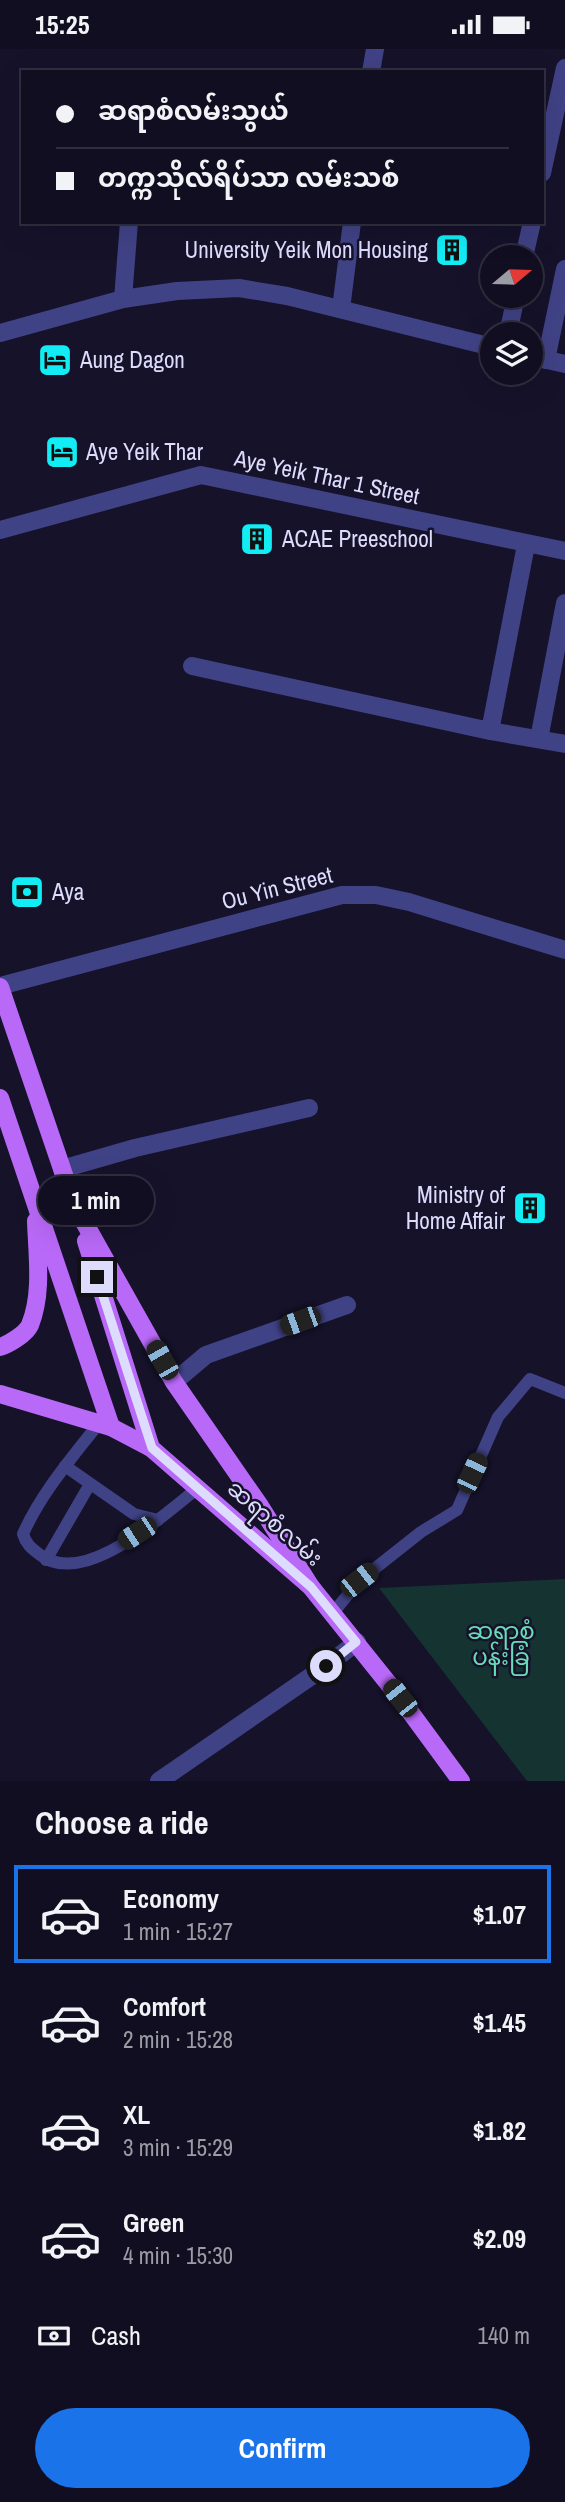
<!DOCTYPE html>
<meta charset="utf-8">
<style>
:root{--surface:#100e20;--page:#191729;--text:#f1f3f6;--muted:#9c9ca5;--line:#302e3e;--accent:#1a73e8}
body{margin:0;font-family:"Archivo Narrow","Noto Sans Myanmar",sans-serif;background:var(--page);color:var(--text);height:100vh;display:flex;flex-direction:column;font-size:26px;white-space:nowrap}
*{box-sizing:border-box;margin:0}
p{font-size:23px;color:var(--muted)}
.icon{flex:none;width:38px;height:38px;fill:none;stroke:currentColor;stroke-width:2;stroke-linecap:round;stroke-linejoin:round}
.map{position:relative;height:1732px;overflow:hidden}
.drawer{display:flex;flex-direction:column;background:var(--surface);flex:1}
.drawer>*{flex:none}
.hud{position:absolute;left:21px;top:21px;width:523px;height:154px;border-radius:0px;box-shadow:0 7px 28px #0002,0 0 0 2px var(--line);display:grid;align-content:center;height:154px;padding:0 35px;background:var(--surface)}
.needle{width:46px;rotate:71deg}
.controls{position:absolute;left:480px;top:196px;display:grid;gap:14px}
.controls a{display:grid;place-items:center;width:63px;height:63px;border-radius:50%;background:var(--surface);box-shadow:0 7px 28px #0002,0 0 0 2px var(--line);font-size:35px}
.end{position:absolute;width:32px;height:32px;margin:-16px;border:9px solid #dedcfd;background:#111;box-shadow:0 0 0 4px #111}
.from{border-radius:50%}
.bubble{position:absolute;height:49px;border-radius:24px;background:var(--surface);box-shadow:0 7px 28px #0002,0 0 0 2px var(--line);font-size:23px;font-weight:800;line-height:49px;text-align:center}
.car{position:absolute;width:21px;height:42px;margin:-21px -10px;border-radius:9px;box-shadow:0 0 5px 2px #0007;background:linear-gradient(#222 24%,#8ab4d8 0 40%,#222 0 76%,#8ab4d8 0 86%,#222 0)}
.hud b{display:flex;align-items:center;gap:24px;height:66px;font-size:26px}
.hud b+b{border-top:2px solid var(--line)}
.hud i{width:18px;height:18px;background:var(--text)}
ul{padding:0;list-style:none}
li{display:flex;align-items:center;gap:21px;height:98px;margin:0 14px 10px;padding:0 21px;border:4px solid transparent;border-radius:0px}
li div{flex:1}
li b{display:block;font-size:26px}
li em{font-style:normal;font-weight:800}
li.on{border-color:var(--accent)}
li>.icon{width:63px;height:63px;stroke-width:1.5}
h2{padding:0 35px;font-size:32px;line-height:84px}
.pay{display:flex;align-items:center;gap:18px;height:77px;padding:0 35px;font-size:26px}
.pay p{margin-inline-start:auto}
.primary-button{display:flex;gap:14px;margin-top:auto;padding:14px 35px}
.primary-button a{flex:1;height:80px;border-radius:42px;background:var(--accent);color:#fff;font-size:28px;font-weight:800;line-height:80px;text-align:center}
.status{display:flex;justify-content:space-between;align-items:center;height:49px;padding:0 35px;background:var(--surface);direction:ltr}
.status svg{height:19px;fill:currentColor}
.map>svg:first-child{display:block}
.green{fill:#153330}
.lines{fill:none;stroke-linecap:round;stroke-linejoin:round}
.service{stroke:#404286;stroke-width:12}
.minor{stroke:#404286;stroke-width:18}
.primary{stroke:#b969f8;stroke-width:18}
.route{stroke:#dedcfd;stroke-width:9}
.labels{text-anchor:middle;stroke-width:5;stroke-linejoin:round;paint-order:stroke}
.poi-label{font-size:23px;fill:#dedcfd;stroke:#15122a;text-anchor:start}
.street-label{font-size:23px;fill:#dedcfd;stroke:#15122a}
.park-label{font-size:23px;fill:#6adbb8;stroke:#15122a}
</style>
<div class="status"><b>15:25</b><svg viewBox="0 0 49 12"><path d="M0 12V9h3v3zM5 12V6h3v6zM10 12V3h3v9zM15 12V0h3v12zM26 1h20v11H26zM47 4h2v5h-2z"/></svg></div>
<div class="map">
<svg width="565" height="1732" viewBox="0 0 565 1732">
<rect width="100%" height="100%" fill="#15122a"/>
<!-- green -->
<path class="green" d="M565,1530V1732H527L379,1539Z"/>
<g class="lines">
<!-- service -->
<g class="service">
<path d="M99,1374C72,1409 41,1444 23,1485C26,1495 31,1499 39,1505C83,1541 163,1466 198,1439"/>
<path d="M65,1417L134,1465L158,1471"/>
<path d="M46,1511L90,1435"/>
<path d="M333,1564L359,1532L421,1483L457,1461L498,1368L530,1330L565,1344"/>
</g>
<!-- minor -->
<g class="minor">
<path d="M371,23L375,0"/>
<path d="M542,124L565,19"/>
<path d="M524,208L532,173"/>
<path d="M123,250L129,173"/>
<path d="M341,260L352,173"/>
<path d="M0,284L123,250L177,242L239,239L287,247L492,298"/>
<path d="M508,285L516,247"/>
<path d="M530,307L565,315"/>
<path d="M546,311L565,220"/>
<path d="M0,481L201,426L565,502"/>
<path d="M192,617L490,682L565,695"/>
<path d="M490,682L526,496"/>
<path d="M539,690L565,554"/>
<path d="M0,937L342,846H376L409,853L565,901"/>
<path d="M62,1120L135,1099L309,1059"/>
<path d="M174,1333L206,1306L347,1256"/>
<path d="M159,1732L326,1617L357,1593"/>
</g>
<!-- primary -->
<g class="primary">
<path d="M0,938L74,1155L174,1333L260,1457L311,1538"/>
<path d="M0,1049L111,1378"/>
<path d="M86,1192L151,1399"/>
<path d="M0,1298C9,1295 26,1285 30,1276C43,1244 37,1205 36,1172"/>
<path d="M0,1345L111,1378L151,1399L311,1538L400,1649L461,1732"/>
</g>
</g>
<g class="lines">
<!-- route -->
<path class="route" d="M97,1228L152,1399L311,1538L356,1593L326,1617"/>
</g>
<!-- icons -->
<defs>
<g id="building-square" transform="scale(1.75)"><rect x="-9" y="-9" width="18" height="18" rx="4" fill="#12ecf4" stroke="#15122a"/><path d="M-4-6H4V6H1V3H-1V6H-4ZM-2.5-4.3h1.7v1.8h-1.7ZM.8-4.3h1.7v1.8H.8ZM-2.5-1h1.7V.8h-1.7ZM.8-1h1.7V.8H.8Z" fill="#111"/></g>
<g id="hotel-square" transform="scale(1.75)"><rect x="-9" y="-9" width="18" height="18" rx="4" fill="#12ecf4" stroke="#15122a"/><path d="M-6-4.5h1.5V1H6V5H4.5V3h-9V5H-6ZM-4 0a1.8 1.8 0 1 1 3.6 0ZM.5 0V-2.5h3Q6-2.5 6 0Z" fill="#111"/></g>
<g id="bank-square" transform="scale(1.75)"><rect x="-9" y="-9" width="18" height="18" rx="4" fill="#12ecf4" stroke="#15122a"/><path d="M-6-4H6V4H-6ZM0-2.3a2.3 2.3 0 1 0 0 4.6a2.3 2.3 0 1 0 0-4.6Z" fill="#111"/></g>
</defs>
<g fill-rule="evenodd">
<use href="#building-square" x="452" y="201"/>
<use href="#hotel-square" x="55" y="311"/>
<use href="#hotel-square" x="62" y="403"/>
<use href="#building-square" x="257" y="490"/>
<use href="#bank-square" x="27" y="843"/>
<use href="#building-square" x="530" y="1159"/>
</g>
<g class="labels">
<!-- poi labels -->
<g class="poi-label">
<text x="428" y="209" text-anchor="end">University Yeik Mon Housing</text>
<text x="80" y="319">Aung Dagon</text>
<text x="86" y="411">Aye Yeik Thar</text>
<text x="282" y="498">ACAE Preeschool</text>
<text x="52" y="851">Aya</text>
<text x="505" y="1154" text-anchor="end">Ministry of<tspan x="505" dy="26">Home Affair</tspan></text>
</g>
<!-- street labels -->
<g class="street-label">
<text transform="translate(327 428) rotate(12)" y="8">Aye Yeik Thar 1 Street</text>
<text transform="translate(277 839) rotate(-14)" y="8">Ou Yin Street</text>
<text transform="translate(275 1474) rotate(41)" y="8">ဆရာစံလမ်း</text>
</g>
<!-- park labels -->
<g class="park-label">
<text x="501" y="1590">ဆရာစံ<tspan x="501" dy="26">ပန်းခြံ</tspan></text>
</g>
</g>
</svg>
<div class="controls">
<a><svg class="needle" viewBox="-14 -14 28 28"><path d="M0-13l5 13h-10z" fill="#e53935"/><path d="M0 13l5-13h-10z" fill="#9c9ca5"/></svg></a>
<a><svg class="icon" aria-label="layers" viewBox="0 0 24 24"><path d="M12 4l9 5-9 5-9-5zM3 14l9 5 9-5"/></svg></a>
</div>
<i class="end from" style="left:326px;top:1617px"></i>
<i class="end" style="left:97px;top:1228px"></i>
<div class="bubble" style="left:38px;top:1127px;width:116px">1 min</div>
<i class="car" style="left:300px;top:1272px;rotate:250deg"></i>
<i class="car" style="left:162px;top:1311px;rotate:330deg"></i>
<i class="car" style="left:472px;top:1424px;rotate:25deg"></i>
<i class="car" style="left:137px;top:1484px;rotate:237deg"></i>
<i class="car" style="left:359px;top:1531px;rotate:52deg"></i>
<i class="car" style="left:400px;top:1649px;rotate:322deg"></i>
<div class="hud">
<b><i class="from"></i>ဆရာစံလမ်းသွယ်</b>
<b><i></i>တက္ကသိုလ်ရိပ်သာ လမ်းသစ်</b>
</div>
</div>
<section class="drawer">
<h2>Choose a ride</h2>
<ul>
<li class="on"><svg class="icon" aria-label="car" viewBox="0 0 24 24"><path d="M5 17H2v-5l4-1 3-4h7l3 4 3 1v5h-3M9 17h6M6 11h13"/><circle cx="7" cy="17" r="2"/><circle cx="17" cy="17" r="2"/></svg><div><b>Economy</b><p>1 min · 15:27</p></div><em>$1.07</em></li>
<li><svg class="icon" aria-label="car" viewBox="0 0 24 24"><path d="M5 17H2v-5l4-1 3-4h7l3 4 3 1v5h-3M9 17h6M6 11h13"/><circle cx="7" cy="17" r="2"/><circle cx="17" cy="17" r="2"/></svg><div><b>Comfort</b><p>2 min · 15:28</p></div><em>$1.45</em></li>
<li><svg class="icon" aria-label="car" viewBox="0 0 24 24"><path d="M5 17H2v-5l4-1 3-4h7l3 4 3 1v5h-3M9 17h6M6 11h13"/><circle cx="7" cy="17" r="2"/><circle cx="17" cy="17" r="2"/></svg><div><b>XL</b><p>3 min · 15:29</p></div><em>$1.82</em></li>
<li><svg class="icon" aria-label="car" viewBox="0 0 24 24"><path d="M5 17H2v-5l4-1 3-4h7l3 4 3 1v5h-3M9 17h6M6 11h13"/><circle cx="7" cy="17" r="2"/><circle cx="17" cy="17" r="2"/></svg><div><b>Green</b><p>4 min · 15:30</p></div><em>$2.09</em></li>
</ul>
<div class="pay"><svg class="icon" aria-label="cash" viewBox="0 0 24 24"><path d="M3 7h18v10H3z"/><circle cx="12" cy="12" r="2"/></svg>Cash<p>140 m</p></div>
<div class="primary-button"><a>Confirm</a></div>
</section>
